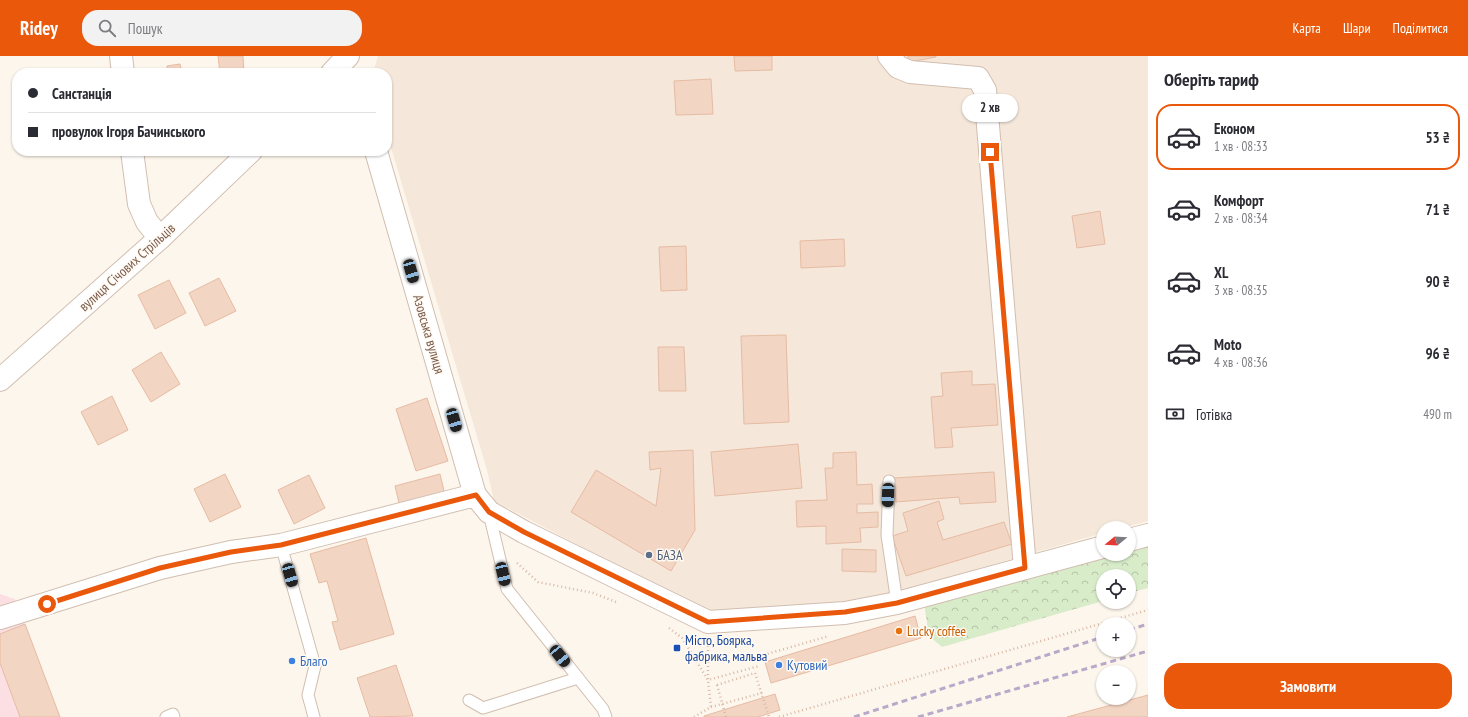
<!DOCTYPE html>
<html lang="uk">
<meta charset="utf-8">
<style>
:root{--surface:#fff;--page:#f2f2f3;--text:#2b2b33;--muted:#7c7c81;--line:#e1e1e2;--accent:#ea580c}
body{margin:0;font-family:"PT Sans Narrow",sans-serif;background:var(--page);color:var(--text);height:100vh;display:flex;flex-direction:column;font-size:15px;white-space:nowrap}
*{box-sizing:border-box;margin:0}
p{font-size:13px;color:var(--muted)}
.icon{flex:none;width:22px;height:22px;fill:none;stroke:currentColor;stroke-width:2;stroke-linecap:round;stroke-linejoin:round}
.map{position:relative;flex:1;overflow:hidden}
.details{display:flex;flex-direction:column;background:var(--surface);width:320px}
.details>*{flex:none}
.hud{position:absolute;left:12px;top:12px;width:380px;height:88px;border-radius:16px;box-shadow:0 1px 3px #0004;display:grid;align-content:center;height:88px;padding:0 16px;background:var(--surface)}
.needle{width:26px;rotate:252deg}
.tools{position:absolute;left:1096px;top:465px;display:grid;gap:8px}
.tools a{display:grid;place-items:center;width:40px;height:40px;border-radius:50%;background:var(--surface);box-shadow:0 1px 3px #0004;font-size:20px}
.end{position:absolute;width:18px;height:18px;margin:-9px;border:5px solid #ea580c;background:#fff;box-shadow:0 0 0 2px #fff}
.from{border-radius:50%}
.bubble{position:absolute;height:28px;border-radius:14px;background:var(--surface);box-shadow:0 1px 3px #0004;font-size:13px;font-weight:800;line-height:28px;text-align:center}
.car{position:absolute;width:12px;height:24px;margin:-12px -6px;border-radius:5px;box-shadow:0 0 3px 1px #0007;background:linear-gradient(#222 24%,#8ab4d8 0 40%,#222 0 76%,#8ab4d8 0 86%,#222 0)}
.hud b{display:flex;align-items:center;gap:14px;height:38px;font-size:15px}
.hud b+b{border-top:1px solid var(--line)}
.hud i{width:10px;height:10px;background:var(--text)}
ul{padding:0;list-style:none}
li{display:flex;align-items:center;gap:12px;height:66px;margin:0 8px 6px;padding:0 8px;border:2px solid transparent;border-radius:16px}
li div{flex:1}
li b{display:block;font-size:15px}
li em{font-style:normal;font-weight:800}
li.current{border-color:var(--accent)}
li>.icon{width:36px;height:36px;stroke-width:1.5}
h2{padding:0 16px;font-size:18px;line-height:48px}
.pay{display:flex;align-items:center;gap:10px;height:44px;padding:0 16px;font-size:15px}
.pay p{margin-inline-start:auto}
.action{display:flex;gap:8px;margin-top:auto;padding:8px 16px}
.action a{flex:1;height:46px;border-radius:16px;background:var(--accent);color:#fff;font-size:16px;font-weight:800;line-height:46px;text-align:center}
header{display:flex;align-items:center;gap:24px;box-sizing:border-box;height:56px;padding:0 20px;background:var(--accent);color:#fff}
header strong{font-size:19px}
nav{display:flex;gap:22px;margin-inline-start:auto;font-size:14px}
.search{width:280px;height:36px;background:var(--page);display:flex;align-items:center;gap:10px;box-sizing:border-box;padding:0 14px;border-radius:16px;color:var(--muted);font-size:15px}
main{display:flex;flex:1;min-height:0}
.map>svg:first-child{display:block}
.residential{fill:#f5e8da}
.medical{fill:#fbdfe3}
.forest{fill:url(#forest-crowns)}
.building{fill:#f3d5c3;stroke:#e6bba3}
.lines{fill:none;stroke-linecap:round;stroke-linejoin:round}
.service-casing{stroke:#d1beb0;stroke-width:13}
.minor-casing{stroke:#d1beb0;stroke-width:24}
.path{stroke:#d9b8a5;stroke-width:2.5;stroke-dasharray:1 3;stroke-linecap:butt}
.service{stroke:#fff;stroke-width:11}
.minor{stroke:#fff;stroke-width:22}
.rail{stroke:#b9a8c9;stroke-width:3;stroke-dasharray:6 4;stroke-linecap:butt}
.path-bridge{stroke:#d9b8a5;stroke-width:2.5;stroke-dasharray:1 3;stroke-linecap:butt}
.route{stroke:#ea580c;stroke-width:5}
.service-dot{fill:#5c6f8a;stroke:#fffaf3;stroke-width:1.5}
.food-dot{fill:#e8710a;stroke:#fffaf3;stroke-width:1.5}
.transit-dot{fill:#1a4fb4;stroke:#fffaf3;stroke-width:1.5}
.shop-dot{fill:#3f7fe0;stroke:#fffaf3;stroke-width:1.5}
.labels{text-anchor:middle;stroke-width:3;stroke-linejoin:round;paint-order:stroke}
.street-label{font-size:14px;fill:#7a5c4d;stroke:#fffaf3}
.service-label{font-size:14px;fill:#4e5e75;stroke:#fffaf3;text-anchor:start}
.food-label{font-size:14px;fill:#c56008;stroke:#fffaf3;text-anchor:start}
.transit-label{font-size:14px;fill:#164399;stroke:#fffaf3;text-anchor:start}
.shop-label{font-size:14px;fill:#366cbe;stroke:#fffaf3;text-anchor:start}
</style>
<header>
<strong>Ridey</strong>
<div class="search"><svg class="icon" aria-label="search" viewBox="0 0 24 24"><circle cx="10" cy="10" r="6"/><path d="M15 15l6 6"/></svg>Пошук</div>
<nav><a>Карта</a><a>Шари</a><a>Поділитися</a></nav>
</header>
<main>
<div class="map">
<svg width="1148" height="661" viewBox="0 0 1148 661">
<defs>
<pattern id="forest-crowns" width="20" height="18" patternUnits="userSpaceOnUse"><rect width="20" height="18" fill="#d8ecc9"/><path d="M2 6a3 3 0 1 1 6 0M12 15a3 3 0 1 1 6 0" fill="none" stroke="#b4c2a5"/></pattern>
</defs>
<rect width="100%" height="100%" fill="#fdf6ec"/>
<!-- residential -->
<path class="residential" d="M378,0H1148V465L1122,472H1103V477L872,543L804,553L718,557L691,548L494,445L487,414L387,78V17H373Z"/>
<!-- medical -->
<path class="medical" d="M0,538L15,543L60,661H0Z"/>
<!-- forest -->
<path class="forest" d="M1148,489V532L1129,537V520H1103V545L942,591L929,580L924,547L1112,498H1129V494Z"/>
<!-- building -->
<g class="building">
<path d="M218,0H243L244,17H220Z"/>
<path d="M734,0H772V14L735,15Z"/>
<path d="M908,0H936V1L909,6Z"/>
<path d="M180,8L182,17H168L167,10Z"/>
<path d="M711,23L713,58L676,59L674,25Z"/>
<path d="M1100,155L1105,188L1077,192L1072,160Z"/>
<path d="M844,183L845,210L801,212L800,185Z"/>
<path d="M686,190L687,234L661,235L659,191Z"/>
<path d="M219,222L236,255L205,270L189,237Z"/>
<path d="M169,224L186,257L155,273L138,239Z"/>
<path d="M786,279L789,366L744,368L741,280Z"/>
<path d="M658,291H684L686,335H659Z"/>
<path d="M161,296L180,328L151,346L132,314Z"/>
<path d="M972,315V329L995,328L998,369L951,372L953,391L935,392L931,341L943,340L941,317Z"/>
<path d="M112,340L128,374L98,389L81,356Z"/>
<path d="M427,342L448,405L416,415L396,353Z"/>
<path d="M798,388L802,432L715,440L711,396Z"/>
<path d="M693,394L695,474L671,515L571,456L596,414L656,450L661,412L650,414L649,396Z"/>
<path d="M856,396L857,429L872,428L873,448H857V457L878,456V471L860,472L861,486L826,488V470L797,471L796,445L827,444L825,412H833V397Z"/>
<path d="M994,416L996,446L960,448L959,441L896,446L894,422Z"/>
<path d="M225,418L241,451L210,466L194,433Z"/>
<path d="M440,418L445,439L400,451L395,430Z"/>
<path d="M309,419L325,452L294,468L278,434Z"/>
<path d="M939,445L944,463L937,466L943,484L1004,466L1012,488L906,520L892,480L908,475L903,457Z"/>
<path d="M366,482L394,578L340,594L332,566L338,565L327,525L319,527L310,498Z"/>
<path d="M842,493L876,494V516L842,515Z"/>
<path d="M915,560L921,582L771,627L765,606Z"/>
<path d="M25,568L60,661H20L0,607V578Z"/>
<path d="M396,609L413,660L370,661L357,622Z"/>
<path d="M775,638L780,654L758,661H704V660Z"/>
<path d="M1148,639V661H1067Z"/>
</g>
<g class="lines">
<!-- service casing -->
<g class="service-casing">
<g id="service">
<path d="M889,425L887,479L897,547"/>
<path d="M489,457L507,533L603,653L606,661"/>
<path d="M281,489L315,610L308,639L314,661"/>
<path d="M469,644L483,652L578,622"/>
<path d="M166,661L173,658L174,661"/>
</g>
</g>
<!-- minor casing -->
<g class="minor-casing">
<g id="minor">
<path d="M121,0L123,17"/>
<path d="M889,0L898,11L910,16L978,22L985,34L1025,512"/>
<path d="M332,17L348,0"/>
<path d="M132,95L139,148L147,166L160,182"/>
<path d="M376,95L475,439"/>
<path d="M0,324L160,182L251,95"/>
<path d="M1129,484L1148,479"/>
<path d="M0,562L160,512L231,496L281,489L475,439L489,456L524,476L708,566L845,557L897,547L1103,491"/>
</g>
</g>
<!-- path -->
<g class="path">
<path d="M517,507L538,526L593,537L616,546"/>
<path d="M669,572L682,582L708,624L759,610"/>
<path d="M760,600L829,580"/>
<path d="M717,629L755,617L769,661"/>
<path d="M711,651L762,637"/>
<path d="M694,661L711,651L708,624V586"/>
<path d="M779,661L1148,554"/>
</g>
<!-- service -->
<use href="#service" class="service"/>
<!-- minor -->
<use href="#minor" class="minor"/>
<!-- rail -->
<g class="rail">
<path d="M1129,574L1148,568"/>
<path d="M854,661L1103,581"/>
<path d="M918,661L1148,595"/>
</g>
<!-- path-bridge -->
<path class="path-bridge" d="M717,629L726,661"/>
</g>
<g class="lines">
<!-- route -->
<path class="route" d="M47,548L160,512L231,496L281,489L476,439L489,456L524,476L708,566L845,556L897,547L1025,512L990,96"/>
</g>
<!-- markers -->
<circle class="service-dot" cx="649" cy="499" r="4"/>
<circle class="food-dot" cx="899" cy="575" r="4"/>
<rect class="transit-dot" x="673" y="588" width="8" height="8" rx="2"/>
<g class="shop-dot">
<circle cx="292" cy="605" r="4"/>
<circle cx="779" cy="609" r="4"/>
</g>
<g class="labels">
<!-- street labels -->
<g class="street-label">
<text transform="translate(127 211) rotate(-42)" y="5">вулиця Січових Стрільців</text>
<text transform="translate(429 278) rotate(74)" y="5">Азовська вулиця</text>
</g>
<!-- service labels -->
<g class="service-label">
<text x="657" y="504">БАЗА</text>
</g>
<!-- food labels -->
<g class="food-label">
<text x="907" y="580">Lucky coffee</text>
</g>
<!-- transit labels -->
<g class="transit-label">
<text x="685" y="589">Місто, Боярка,<tspan x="685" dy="16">фабрика, мальва</tspan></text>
</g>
<!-- shop labels -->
<g class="shop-label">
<text x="300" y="610">Благо</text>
<text x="787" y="614">Кутовий</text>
</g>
</g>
</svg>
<div class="tools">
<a><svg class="needle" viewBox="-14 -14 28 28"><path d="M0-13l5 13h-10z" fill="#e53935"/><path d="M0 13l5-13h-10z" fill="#7c7c81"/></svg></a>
<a><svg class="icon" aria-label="locate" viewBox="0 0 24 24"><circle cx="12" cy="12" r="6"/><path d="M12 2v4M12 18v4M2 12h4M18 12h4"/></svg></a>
<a>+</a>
<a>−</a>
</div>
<i class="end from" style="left:47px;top:548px"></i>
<i class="end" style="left:990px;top:96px"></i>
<div class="bubble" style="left:962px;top:38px;width:56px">2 хв</div>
<i class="car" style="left:411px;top:215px;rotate:164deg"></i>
<i class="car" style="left:454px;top:364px;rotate:164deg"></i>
<i class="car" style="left:888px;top:439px;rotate:182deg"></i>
<i class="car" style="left:503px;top:518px;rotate:167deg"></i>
<i class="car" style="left:290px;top:519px;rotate:164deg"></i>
<i class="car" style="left:560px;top:600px;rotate:141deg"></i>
<div class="hud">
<b><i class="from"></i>Санстанція</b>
<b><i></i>провулок Ігоря Бачинського</b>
</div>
</div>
<section class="details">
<h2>Оберіть тариф</h2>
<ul>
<li class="current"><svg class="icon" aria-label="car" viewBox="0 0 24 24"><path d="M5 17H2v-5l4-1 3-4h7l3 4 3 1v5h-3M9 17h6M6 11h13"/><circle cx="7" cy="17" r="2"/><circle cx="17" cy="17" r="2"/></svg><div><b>Економ</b><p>1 хв · 08:33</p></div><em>53 ₴</em></li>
<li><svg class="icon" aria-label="car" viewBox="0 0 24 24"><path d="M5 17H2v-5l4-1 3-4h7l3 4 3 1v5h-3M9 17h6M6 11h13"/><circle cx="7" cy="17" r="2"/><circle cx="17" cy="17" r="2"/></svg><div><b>Комфорт</b><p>2 хв · 08:34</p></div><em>71 ₴</em></li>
<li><svg class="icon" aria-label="car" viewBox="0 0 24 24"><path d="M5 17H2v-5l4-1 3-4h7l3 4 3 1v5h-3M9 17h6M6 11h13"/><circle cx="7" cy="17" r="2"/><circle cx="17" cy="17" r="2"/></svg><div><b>XL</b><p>3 хв · 08:35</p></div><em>90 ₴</em></li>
<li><svg class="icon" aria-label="car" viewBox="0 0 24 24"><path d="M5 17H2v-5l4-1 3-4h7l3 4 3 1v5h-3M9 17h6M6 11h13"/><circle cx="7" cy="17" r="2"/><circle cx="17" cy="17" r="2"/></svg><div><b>Moto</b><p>4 хв · 08:36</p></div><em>96 ₴</em></li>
</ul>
<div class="pay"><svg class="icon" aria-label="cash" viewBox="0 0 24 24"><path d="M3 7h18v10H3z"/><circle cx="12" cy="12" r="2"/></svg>Готівка<p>490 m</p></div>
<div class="action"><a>Замовити</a></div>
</section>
</main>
